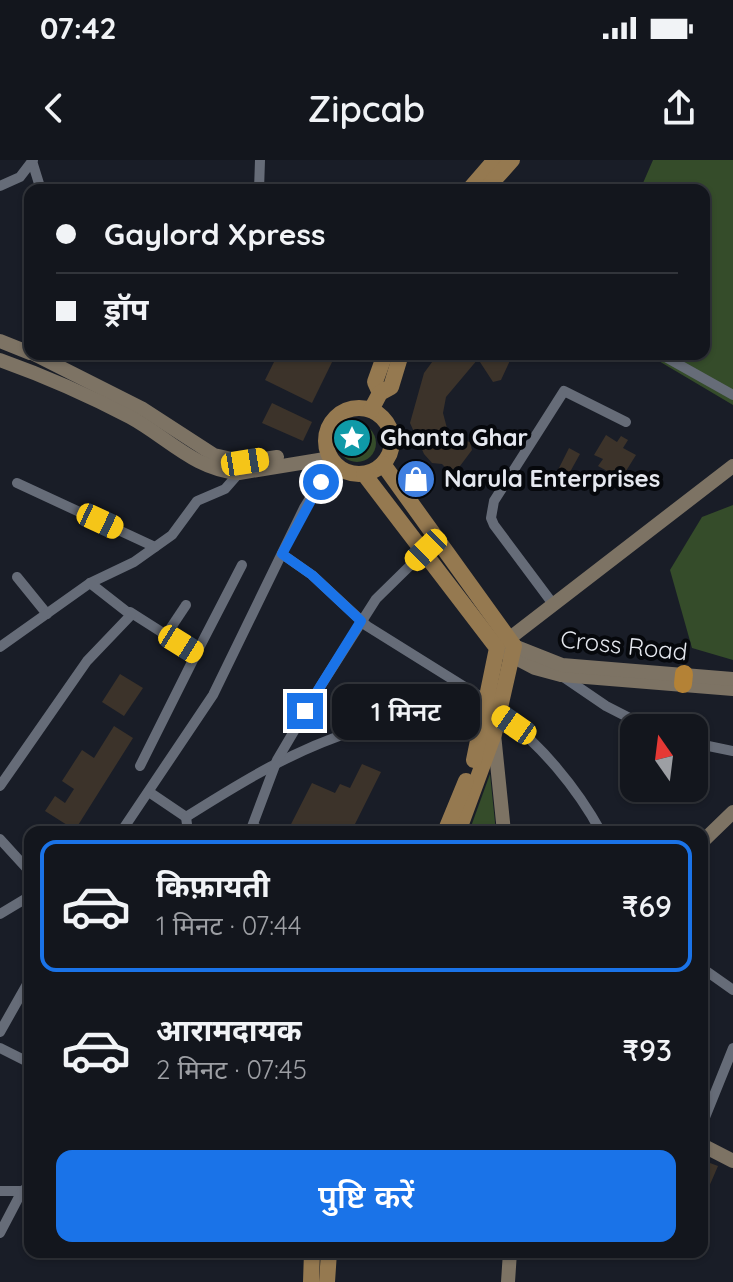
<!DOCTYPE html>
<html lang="hi">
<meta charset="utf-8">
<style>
:root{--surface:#13161d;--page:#1c1f26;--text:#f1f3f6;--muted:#9d9fa4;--line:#32353b;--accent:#1a73e8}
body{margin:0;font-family:Quicksand,"Noto Sans Devanagari",sans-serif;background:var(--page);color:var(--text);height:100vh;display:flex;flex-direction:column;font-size:30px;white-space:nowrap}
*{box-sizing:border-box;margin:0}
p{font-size:26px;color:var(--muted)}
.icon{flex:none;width:44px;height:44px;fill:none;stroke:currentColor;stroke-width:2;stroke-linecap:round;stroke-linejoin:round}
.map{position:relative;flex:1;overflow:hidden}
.panel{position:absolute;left:24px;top:666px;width:684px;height:432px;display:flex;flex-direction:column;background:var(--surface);border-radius:16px;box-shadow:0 2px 6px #0004,0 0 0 2px var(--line)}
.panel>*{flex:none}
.guide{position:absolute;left:24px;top:24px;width:686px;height:176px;border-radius:16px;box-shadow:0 2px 6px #0004,0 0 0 2px var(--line);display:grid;align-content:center;height:176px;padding:0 32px;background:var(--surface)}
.needle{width:52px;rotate:346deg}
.tools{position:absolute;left:620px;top:554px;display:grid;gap:16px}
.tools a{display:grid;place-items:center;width:88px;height:88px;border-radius:16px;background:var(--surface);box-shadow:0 2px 6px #0004,0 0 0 2px var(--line);font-size:40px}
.end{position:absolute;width:36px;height:36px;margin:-18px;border:10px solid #1a73e8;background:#fff;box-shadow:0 0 0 4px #fff}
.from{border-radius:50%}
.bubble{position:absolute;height:56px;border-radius:16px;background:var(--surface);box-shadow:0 2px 6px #0004,0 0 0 2px var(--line);font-size:26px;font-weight:600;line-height:56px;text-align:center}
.car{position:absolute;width:24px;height:48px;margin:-24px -12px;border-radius:10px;box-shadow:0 0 6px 2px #0007;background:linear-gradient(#f5c518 24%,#345 0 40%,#f5c518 0 76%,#345 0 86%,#f5c518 0)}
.guide b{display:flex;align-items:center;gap:28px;height:76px;font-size:30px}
.guide b+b{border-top:2px solid var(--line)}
.guide i{width:20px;height:20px;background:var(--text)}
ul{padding:14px 0 0;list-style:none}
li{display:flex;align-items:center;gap:24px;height:132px;margin:0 16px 12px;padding:0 16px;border:4px solid transparent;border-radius:16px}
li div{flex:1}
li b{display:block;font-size:30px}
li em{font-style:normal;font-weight:600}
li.selected{border-color:var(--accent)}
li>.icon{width:72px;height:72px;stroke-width:1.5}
.primary-button{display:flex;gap:16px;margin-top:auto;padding:16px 32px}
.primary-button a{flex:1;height:92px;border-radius:16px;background:var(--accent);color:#fff;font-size:32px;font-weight:600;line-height:92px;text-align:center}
.status{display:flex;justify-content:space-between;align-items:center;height:56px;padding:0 40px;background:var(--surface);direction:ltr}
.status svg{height:22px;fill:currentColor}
header{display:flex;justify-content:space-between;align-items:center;height:104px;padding:0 32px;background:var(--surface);font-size:36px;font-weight:600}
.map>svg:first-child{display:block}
.green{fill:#354c2a}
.building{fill:#3c332a}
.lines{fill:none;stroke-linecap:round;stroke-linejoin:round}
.street{stroke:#666c78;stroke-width:10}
.secondary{stroke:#7d7364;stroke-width:14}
.primary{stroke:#957950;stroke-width:16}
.highway{stroke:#b48236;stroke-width:18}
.route{stroke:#1a73e8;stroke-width:10}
.labels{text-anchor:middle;stroke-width:8;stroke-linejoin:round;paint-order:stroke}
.poi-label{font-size:24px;font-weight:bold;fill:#e5e8ef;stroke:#06080c;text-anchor:start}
.street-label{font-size:24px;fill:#e5e8ef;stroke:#06080c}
</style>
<div class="status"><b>07:42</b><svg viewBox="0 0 49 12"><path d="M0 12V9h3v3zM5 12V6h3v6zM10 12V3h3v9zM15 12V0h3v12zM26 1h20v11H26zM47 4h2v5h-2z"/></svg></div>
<header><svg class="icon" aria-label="back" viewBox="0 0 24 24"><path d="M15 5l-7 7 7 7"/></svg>Zipcab<svg class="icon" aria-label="share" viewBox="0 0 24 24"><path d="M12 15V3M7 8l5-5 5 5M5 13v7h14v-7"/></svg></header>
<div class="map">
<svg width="733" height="1122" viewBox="0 0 733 1122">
<rect width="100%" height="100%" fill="#191d27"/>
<!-- green -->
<g class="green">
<path d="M653,0H733V245L647,194H704V30H640Z"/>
<circle cx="357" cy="283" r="19"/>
<path d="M733,345V500L692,488L670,410L702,357Z"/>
<path d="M490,614L496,672H469Z"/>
</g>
<!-- building -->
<g class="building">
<path d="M278,194H336L312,243L265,220Z"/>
<path d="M438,194H513L501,220L493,222L478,199L446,237L443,253L448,272L455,278L470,282L472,290L460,306L449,311L442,304L432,303L424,294L410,263L424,213Z"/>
<path d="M272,243L312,262L303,281L262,263Z"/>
<path d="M606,275L617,282L621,276L628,280L623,288L636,295L626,311L619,307L614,315L598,306L603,299L594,295Z"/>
<path d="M569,288L580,294L565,321L555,316Z"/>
<path d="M120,514L143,528L124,556L102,542Z"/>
<path d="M114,566L133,578L75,670L45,651L55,636L65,643L74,629L62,621L82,590L94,598Z"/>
<path d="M362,604L381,612L351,672H287L312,623L335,633L340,624L350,628Z"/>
<path d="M702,1000L718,1006L702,1043Z"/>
</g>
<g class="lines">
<!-- street -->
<g class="street">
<path d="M32,1L41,30"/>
<path d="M0,26L20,17L33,0"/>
<path d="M259,30L260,0"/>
<path d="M660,194L733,235"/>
<path d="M17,323L155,387"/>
<path d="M282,394L312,415L367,466L484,539"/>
<path d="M17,417L47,454"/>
<path d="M553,444L494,365L491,358L494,341L564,231L626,262"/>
<path d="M130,452L196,494L140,606"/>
<path d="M166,475L186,445"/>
<path d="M0,487L90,423L134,402L172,375L197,341L225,329L239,313"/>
<path d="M196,494L242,405"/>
<path d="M562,516L606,546L649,568"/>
<path d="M499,554C540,583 577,628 601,672"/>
<path d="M694,583L733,591"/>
<path d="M0,626L87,501L131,455L90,423"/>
<path d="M149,632L186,657C243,621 295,589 360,569C401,556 444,556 484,539"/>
<path d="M186,657L188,672"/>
<path d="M253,666L264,672"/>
<path d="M121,672L213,535L304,348L333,301"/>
<path d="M250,672L277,600L320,527L376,439L426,390"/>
<path d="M0,679L30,712"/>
<path d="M0,754L30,736"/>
<path d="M702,808L733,830"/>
<path d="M0,872L30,819"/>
<path d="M0,888L30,903"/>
<path d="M702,965L733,888"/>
<path d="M0,1031H22L30,1026"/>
<path d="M0,1073L22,1031"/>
</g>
<!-- secondary -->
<g class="secondary">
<path d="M0,181L30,193"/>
<path d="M34,194L143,249L214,295L245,302L277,297"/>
<path d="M0,200C45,216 88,235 130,257C167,277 195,310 239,313L331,298"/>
<path d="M733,306L497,488L535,508L561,515L733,529"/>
<path d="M514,486L562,505L733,519"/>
<path d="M494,574L504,672"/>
<path d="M702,682L733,652"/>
<path d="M702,985L733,1001"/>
<path d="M508,1122L510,1092"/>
</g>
<!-- primary -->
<g class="primary">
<path d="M469,30L495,0"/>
<path d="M485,30L512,0"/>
<path d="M380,233L375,222L385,194"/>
<circle cx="359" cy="281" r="33"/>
<path d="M371,250L380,233L391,227L401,194"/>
<path d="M383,304L514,486L494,574L458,672"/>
<path d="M364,314L497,488L474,600"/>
<path d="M445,672L466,621"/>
<path d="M311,1122L312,1092"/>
<path d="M327,1122L329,1092"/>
</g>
<!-- highway -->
<path class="highway" d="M683,524L684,514"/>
</g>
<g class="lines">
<!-- route -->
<path class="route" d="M305,551L361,461L312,415L282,394L321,322"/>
</g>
<!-- icons -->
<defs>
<g id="sight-disc" transform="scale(2)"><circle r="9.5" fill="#0f9aa8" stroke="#06080c"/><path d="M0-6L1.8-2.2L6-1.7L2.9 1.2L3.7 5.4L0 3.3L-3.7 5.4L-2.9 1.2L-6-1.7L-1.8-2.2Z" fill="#fff"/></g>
<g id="shop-disc" transform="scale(2)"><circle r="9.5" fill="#3f7fe0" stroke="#06080c"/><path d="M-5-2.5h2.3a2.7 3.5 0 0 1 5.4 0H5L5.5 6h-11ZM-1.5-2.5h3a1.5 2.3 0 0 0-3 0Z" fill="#fff"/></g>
</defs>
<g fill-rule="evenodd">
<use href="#sight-disc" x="352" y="278"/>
<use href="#shop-disc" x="416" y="319"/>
</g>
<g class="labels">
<!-- poi labels -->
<g class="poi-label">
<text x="380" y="286">Ghanta Ghar</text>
<text x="444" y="327">Narula Enterprises</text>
</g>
<!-- street labels -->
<g class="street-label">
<text transform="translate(624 486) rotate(6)" y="8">Cross Road</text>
</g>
</g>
</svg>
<div class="tools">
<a><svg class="needle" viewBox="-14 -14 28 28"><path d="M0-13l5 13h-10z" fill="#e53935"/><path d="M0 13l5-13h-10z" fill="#9d9fa4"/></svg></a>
</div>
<i class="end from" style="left:321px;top:322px"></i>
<i class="end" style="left:305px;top:551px"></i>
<div class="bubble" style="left:332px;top:524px;width:148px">1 मिनट</div>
<i class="car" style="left:245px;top:302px;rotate:81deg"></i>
<i class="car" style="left:100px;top:361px;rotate:115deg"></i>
<i class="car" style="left:426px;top:390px;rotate:226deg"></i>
<i class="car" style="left:181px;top:484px;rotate:122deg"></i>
<i class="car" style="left:514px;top:565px;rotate:305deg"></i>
<div class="guide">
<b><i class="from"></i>Gaylord Xpress</b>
<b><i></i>ड्रॉप</b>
</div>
<section class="panel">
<ul>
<li class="selected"><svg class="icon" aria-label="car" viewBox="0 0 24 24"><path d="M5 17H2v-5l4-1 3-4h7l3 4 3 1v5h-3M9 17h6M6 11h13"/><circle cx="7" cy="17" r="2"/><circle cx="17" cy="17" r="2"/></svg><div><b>किफ़ायती</b><p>1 मिनट · 07:44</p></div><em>₹69</em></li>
<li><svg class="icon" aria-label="car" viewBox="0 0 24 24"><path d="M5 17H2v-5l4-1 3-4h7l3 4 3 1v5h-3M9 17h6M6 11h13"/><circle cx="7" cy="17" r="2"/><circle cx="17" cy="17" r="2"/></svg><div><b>आरामदायक</b><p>2 मिनट · 07:45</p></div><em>₹93</em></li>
</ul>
<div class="primary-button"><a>पुष्टि करें</a></div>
</section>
</div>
